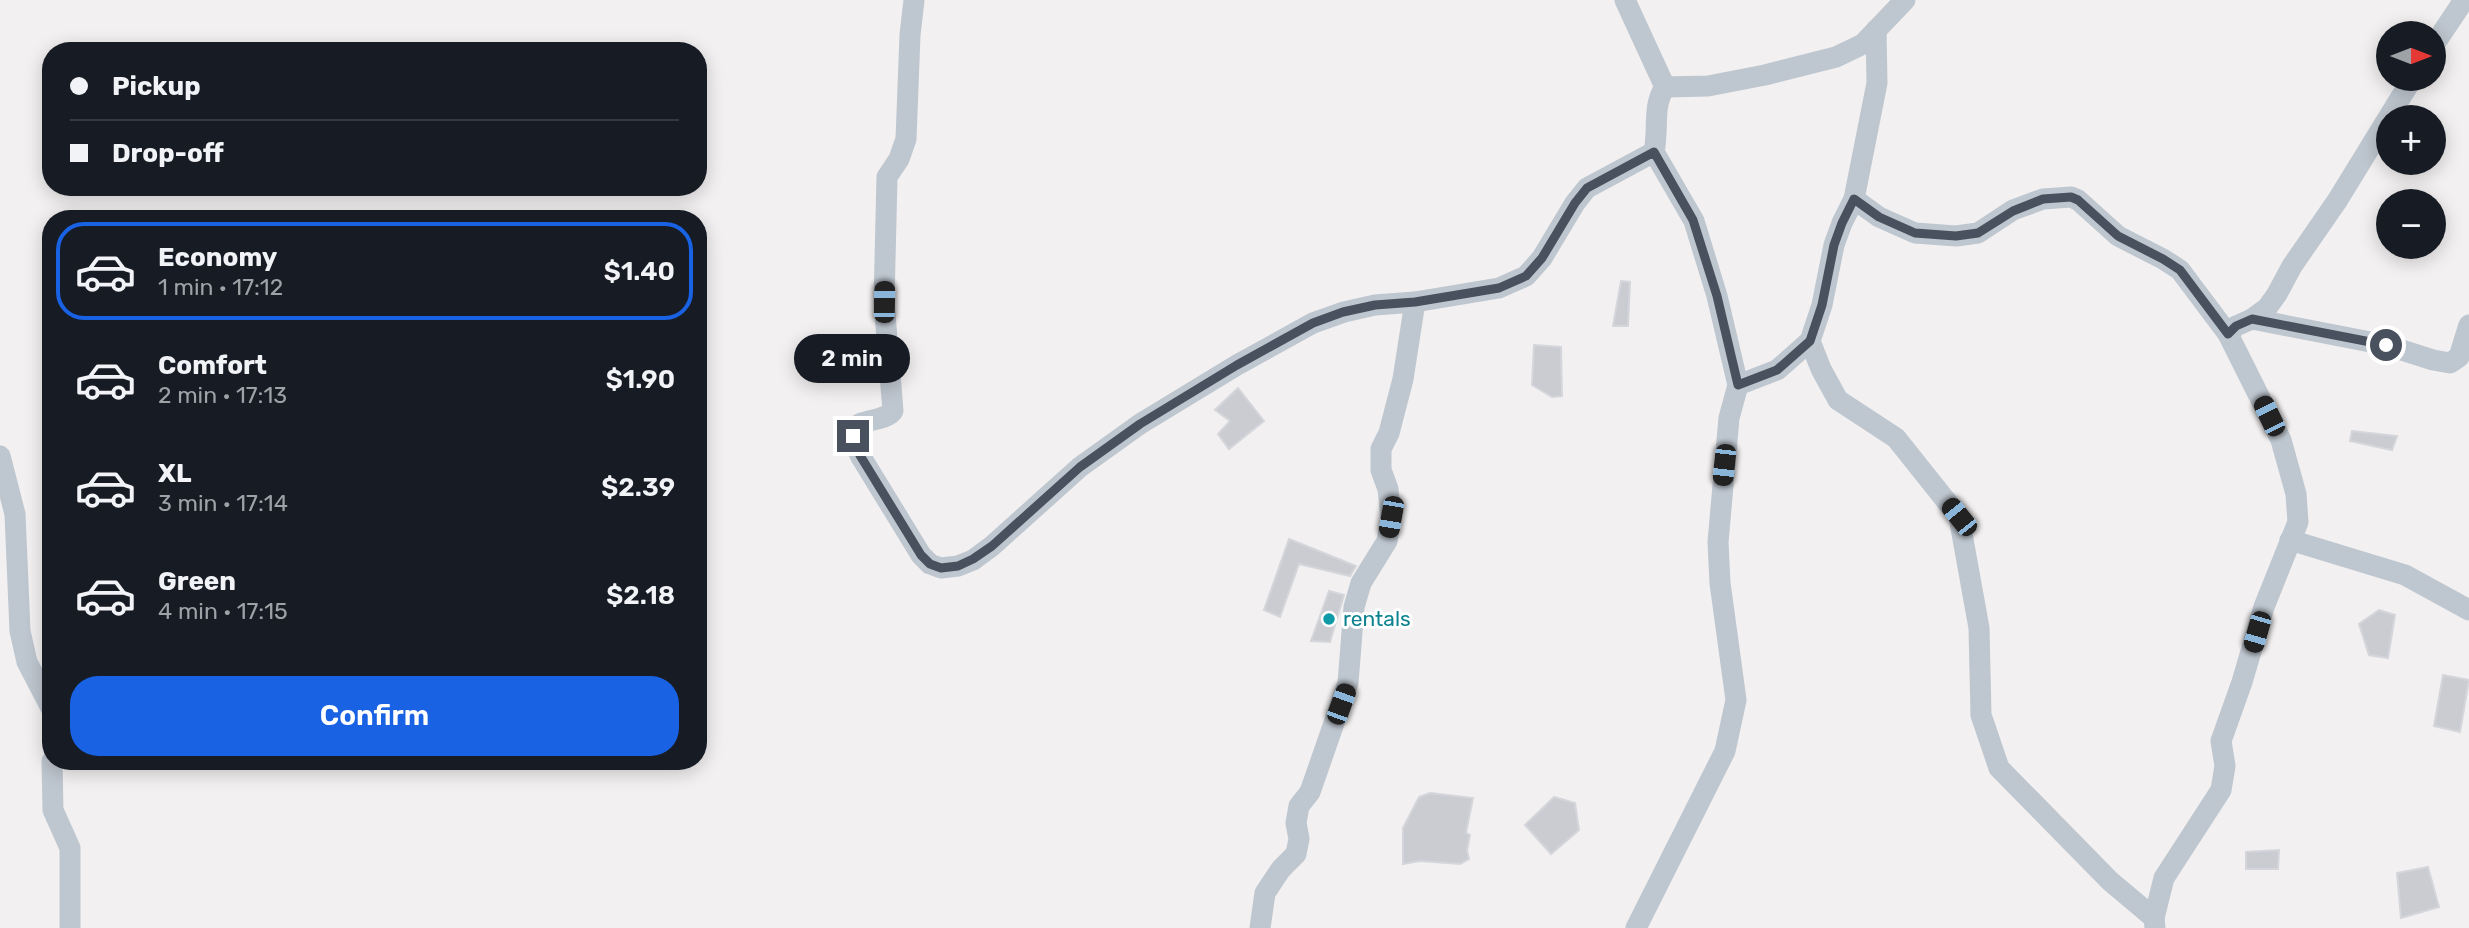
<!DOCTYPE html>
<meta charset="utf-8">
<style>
:root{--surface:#171b24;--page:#20242c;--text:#f1f3f6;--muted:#9ea1a6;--line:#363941;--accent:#1962e3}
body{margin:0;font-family:Rubik,sans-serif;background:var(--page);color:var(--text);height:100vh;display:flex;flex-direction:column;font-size:26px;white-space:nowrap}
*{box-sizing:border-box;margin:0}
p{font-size:23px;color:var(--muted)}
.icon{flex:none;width:38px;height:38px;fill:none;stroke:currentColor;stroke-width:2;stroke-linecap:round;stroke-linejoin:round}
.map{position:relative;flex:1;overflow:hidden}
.panel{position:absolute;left:42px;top:210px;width:665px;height:560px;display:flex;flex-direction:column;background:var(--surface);border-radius:28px;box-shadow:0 4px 18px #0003}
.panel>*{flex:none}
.top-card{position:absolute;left:42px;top:42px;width:665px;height:154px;border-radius:28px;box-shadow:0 4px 18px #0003;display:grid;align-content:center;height:154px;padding:0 28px;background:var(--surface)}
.needle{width:46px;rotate:90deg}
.tools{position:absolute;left:2376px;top:21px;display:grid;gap:14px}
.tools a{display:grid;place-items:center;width:70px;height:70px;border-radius:50%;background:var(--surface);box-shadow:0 4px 18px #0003;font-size:35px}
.end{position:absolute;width:32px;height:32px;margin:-16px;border:9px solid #48515d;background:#fff;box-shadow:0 0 0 4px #fff}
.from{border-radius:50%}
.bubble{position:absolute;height:49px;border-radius:24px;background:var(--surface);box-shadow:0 4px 18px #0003;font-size:23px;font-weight:600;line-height:49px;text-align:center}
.car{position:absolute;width:21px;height:42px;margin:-21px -10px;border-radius:9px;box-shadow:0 0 5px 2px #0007;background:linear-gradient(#222 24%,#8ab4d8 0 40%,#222 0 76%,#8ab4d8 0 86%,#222 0)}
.top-card b{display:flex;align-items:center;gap:24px;height:66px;font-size:26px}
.top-card b+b{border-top:2px solid var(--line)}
.top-card i{width:18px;height:18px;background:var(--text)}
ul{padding:12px 0 0;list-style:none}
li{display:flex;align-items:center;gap:21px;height:98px;margin:0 14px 10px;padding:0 14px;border:4px solid transparent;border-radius:28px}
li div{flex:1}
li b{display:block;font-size:26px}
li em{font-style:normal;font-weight:600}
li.on{border-color:var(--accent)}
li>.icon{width:63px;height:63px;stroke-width:1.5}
.button{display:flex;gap:14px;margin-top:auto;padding:14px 28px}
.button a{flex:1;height:80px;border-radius:28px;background:var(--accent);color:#fff;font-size:28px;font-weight:600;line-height:80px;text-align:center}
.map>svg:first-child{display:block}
.building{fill:#caccd2;stroke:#d4d6db;stroke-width:2}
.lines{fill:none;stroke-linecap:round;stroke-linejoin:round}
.street{stroke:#bec6cf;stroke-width:21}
.route{stroke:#48515d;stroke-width:9}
.culture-dot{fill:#0f9aa8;stroke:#fff;stroke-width:2.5}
.labels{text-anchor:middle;stroke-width:6;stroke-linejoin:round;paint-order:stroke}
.culture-label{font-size:21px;fill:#0d838f;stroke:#fff;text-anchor:start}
</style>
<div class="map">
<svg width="2469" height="928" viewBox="0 0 2469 928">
<rect width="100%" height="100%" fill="#f2f0f0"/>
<!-- building -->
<g class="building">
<path d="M1621,281L1630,282L1628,326H1613Z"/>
<path d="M1534,345L1561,347L1562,396L1552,397L1532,385Z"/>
<path d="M1238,388L1264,421L1229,449L1218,434L1230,421L1215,410Z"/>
<path d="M2352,431L2397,436L2392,450L2350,441Z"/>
<path d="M1289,539L1356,566L1350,576L1299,564L1280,617L1264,610Z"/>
<path d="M1329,591L1344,595L1330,642L1311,641Z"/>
<path d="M2379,610L2395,615L2388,658L2369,655L2359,624Z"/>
<path d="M2443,675L2469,680L2460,732L2434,726Z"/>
<path d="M1430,793L1473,798L1466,833L1470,835L1467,850L1469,859L1460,864L1420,861L1403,864V828L1419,797Z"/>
<path d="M1554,797L1575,803L1579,830L1551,854L1525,825Z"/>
<path d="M2279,850L2278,869H2246V852Z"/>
<path d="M2428,867L2439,907L2401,918L2397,873Z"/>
</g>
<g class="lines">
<!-- street -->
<g class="street">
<path d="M914,0L910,35L906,139L899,159L887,177L884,302L893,411C879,428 836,410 861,457L921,555L930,564L941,568L958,566L973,560L992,546L1080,467L1140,424L1237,365L1313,323L1344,312L1375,305L1415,302L1499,288L1526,276L1542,258L1575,203L1587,188L1654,152C1659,130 1652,106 1665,87"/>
<path d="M1625,0L1665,87L1708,86L1765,75L1836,57L1863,44L1905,0"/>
<path d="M2434,45L2464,0"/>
<path d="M1654,152L1694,221L1717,296L1738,385"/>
<path d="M1854,199L1879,217L1915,233L1956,236L1978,233L2013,210L2043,199L2071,197L2078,200L2118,236L2163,259L2180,270L2228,334"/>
<path d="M2252,319L2386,345L2433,360L2450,363L2459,357L2469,325"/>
<path d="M1810,341L1821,369L1838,400L1896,438L1959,517L1979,628L1981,715L1999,768L2110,881L2154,918"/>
<path d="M0,456L15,514L20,631L27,662L51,708"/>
<path d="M2290,540L2405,575L2469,610"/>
<path d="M52,761L53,810L70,848V928"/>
<path d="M1260,928L1265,893L1281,869L1296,854L1299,839L1296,823L1299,806L1310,792L1348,683L1354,607L1361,583L1387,541L1391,517L1388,489L1381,470V449L1389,433L1403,379L1415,302"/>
<path d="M1636,928L1725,751L1736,700L1720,583L1718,542L1729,418L1738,385L1777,370L1810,341L1822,305L1834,245L1842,223L1854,199L1877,83L1876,30"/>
<path d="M2155,928L2154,918L2164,878L2221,790L2225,766L2221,741L2242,682L2264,607L2298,522L2296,494L2281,440L2228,334L2236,326L2252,319L2267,308L2277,294L2292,266L2337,201L2412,79"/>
</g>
</g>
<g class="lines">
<!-- route -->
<path class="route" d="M853,436L854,444L861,457L921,555L930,564L941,568L958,566L973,559L992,546L1080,467L1140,424L1237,365L1313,323L1343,312L1375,305L1415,302L1499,288L1526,276L1542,258L1575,203L1587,188L1654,152L1693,220L1717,296L1738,385L1777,370L1810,341L1822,305L1834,245L1842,223L1854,199L1879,217L1915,233L1956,236L1978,233L2013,211L2043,199L2071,197L2078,200L2118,236L2163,259L2180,270L2228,334L2236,326L2252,319L2386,345"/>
</g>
<!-- markers -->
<circle class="culture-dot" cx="1329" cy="619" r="7"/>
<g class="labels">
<!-- culture labels -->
<g class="culture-label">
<text x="1343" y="626">rentals</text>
</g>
</g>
</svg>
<div class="tools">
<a><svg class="needle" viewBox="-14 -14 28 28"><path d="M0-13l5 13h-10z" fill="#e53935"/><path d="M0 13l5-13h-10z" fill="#9ea1a6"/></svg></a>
<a>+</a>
<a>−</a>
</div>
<i class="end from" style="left:2386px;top:345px"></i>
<i class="end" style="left:853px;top:436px"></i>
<div class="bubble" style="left:794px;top:334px;width:116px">2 min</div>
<i class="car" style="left:884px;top:302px;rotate:1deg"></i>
<i class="car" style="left:2269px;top:416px;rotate:334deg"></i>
<i class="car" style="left:1724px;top:465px;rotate:186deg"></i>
<i class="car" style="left:1391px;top:517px;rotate:190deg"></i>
<i class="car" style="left:1959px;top:517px;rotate:321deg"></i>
<i class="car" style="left:2257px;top:632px;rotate:196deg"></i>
<i class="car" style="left:1341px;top:704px;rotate:20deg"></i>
<div class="top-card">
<b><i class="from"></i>Pickup</b>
<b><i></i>Drop-off</b>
</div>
<section class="panel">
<ul>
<li class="on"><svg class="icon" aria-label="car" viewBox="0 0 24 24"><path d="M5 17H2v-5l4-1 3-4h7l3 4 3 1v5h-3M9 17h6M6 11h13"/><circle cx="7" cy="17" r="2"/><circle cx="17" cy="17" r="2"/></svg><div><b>Economy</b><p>1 min · 17:12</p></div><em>$1.40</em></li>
<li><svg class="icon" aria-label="car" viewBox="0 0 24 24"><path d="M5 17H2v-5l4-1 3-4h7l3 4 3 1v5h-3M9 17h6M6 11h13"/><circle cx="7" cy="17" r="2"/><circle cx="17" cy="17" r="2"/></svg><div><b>Comfort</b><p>2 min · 17:13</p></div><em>$1.90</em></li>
<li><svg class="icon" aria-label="car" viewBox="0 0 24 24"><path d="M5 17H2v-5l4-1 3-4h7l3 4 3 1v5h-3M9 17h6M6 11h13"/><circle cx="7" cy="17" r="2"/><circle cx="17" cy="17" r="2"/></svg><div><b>XL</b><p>3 min · 17:14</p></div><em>$2.39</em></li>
<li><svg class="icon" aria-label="car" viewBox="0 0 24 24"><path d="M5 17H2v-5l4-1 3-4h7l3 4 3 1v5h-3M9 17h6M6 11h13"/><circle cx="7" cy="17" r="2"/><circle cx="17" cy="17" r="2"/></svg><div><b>Green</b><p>4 min · 17:15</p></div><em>$2.18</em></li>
</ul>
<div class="button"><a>Confirm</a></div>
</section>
</div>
